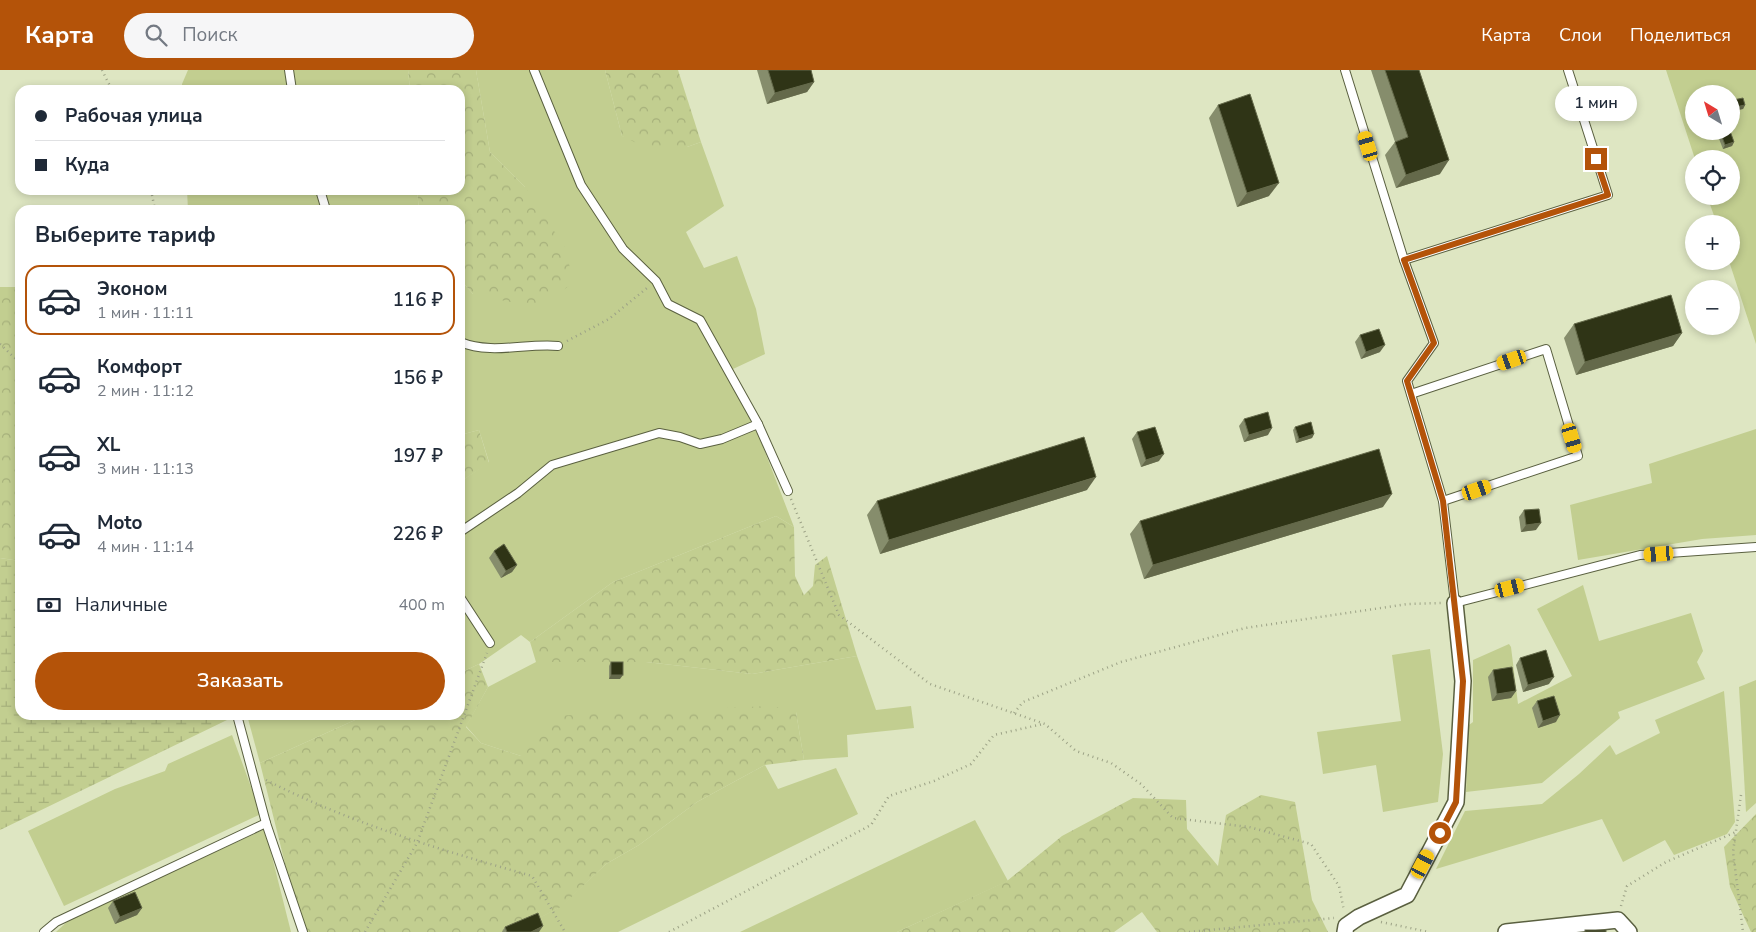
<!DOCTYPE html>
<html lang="ru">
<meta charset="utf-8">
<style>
:root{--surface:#fff;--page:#f6f6f7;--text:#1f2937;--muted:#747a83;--line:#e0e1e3;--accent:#b45309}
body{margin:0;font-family:"Nunito Sans",sans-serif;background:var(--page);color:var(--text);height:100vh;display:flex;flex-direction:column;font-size:19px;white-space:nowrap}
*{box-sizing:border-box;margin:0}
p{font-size:16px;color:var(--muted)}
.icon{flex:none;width:28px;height:28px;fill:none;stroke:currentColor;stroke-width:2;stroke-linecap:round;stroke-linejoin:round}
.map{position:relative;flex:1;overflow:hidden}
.side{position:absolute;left:15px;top:135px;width:450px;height:515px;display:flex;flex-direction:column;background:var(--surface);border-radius:15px;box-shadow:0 2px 8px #0003}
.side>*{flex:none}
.hud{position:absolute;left:15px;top:15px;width:450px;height:110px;border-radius:15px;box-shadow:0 2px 8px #0003;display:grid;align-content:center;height:110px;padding:0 20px;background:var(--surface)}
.needle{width:32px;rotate:322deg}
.tools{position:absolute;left:1685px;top:15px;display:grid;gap:10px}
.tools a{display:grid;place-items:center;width:55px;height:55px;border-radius:50%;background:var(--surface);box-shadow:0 2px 8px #0003;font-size:25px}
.end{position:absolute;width:22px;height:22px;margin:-11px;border:6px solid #b45309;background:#fff;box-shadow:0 0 0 2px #fff}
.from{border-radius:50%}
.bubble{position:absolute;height:35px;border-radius:18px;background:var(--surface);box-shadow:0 2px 8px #0003;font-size:16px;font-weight:600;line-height:35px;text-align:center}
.car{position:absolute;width:15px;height:30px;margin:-15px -8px;border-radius:6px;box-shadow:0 0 4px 1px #0007;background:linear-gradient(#f5c518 24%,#345 0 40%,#f5c518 0 76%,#345 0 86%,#f5c518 0)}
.hud b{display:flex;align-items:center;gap:18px;height:48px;font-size:19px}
.hud b+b{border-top:1px solid var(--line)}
.hud i{width:12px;height:12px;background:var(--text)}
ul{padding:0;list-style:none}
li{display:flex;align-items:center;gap:15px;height:70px;margin:0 10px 8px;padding:0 10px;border:2px solid transparent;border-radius:15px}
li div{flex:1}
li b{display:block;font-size:19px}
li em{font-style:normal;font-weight:600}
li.active{border-color:var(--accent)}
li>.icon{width:45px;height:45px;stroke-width:1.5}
h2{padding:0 20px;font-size:22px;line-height:60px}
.pay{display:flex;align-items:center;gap:12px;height:55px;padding:0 20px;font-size:19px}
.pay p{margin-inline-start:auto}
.action{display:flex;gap:10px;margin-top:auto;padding:10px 20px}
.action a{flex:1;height:58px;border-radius:30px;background:var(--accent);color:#fff;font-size:20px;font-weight:600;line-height:58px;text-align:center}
header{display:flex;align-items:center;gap:30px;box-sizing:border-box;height:70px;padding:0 25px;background:var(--accent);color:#fff}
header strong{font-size:24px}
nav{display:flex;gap:28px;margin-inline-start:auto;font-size:18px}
.search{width:350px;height:45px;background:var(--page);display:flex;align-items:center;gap:12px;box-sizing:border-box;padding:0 18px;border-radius:28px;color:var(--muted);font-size:19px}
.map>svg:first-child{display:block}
.green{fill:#c2ce90;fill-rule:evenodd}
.forest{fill:url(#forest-crowns)}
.wetland{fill:url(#wetland-marsh)}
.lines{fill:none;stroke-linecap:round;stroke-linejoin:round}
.lane-casing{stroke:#5a6040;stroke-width:10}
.street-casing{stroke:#5a6040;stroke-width:18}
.path{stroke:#9ca286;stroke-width:2.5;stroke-dasharray:1 4;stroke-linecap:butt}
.lane{stroke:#fff;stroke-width:8}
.street{stroke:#fff;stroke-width:15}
.wall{fill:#868d6c}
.shaded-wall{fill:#64694a}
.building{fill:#2f3416;stroke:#64694a}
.route{stroke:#b45309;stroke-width:6}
</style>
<header>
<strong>Карта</strong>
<div class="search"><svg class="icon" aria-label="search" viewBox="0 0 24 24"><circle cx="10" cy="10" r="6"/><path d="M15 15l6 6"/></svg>Поиск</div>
<nav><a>Карта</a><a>Слои</a><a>Поделиться</a></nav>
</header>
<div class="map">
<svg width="1756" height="862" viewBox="0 0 1756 862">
<defs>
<pattern id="forest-crowns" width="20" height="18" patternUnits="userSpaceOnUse" patternTransform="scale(1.25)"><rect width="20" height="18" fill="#c2ce90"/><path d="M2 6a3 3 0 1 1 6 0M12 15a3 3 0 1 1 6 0" fill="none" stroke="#a6b07b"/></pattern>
<pattern id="wetland-marsh" width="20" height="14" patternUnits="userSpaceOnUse" patternTransform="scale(1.25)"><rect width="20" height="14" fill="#c2ce90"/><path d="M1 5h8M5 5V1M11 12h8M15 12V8" fill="none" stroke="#a6b07b"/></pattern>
</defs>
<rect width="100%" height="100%" fill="#dee6c2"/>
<!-- green -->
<g class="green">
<path d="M188,0H408L410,20H182V14Z"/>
<path d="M476,0H605L622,66L687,77L701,72L724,136L686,162L704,198L737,186L756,239L765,284L733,299L794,457L776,446L613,512L530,572L521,565L479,594L460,603V412L489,392L479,360L460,365V209L473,224L525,117L490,82Z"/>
<path d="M1666,0H1756V274L1729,191H1731V154H1717L1707,126H1731V89H1695ZM1694,24H1731V61H1694Z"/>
<path d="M187,120H417L419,140H188Z"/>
<path d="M1756,359V465L1702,469L1578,490L1570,435L1652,413L1649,394Z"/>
<path d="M1583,515L1599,571L1691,543L1703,581L1697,592L1705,609L1618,642L1620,648L1542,713L1466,722L1469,655L1473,652V590L1509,574L1511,577L1518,634L1572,606L1537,539Z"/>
<path d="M1430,579L1443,684L1438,732L1383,742L1376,695L1323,704L1317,662L1401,651L1392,585Z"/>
<path d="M857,586L876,640L911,636L914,658L847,665L848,687L804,690L796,642L521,686L481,673L466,656L488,617L536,592H646L752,604Z"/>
<path d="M1756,610V733L1746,742L1739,617Z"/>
<path d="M1724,621L1735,752L1727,764L1674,785L1665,770L1623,792L1602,749L1436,799L1465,741L1542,734L1579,704L1610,675L1616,685L1660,663L1655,650Z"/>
<path d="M247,645H366L260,693Z"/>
<path d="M232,665L261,744L64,836L28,761L115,719L165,701L168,694Z"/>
<path d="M765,695L778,719L836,698L858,744L618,862H512L560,837L606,794L639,775L697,732Z"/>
<path d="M975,750L1008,811L897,862H740Z"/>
<path d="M265,759L291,862H56L70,849Z"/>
</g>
<!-- forest -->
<g class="forest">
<path d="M408,0H476L490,82L525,117L566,179L573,213L538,238L473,224L460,209V140H419L417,120H460V20H410Z"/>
<path d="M605,0H678L701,72L687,77L653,81L622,66Z"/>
<path d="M0,217H20V491L0,488Z"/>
<path d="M479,360L489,393L460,412V365Z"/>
<path d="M776,446L794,457L795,506L804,525L813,516L815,495L827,486L857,586L752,604L646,592H536L530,572L613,512Z"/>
<path d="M479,594L488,617L466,657L481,673L521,686L551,646L772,636L796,642L804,690L765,695L697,732L639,775L606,794L561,837L512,862H302L260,693L366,645H460V603Z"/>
<path d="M1261,725L1295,732L1312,830L1328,862H1157L1142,842L1114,862H897L1007,811L1062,766L1133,728L1186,730L1187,759L1218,796L1226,745Z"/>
<path d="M1756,744V862H1751L1730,817L1724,777Z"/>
</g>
<!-- wetland -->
<path class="wetland" d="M0,488L20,491V645H226L227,650L0,760Z"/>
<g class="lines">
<!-- lane casing -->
<g class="lane-casing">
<g id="lane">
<path d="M289,0L292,20"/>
<path d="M534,0L581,115L623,179L656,211L668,234L700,250L758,354L788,421"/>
<path d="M1345,0L1404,190L1434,273L1407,311L1443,431L1455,533L1640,485L1756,477"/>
<path d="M320,120L326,140"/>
<path d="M1404,190L1608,125L1568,0"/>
<path d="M460,272C492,285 525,273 558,276"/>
<path d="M1411,324L1546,279L1578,386L1443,431"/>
<path d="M460,462L518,423L552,395L659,363L680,367L700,374L722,369L758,354"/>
<path d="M460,527L490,573"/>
<path d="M237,645L266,753L303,862"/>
<path d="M44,862L56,852L266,753"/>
</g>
</g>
<!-- street casing -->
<g class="street-casing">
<g id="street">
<path d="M1345,862L1346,856L1359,847L1407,825L1456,732L1463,611L1455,533"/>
<path d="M1506,862L1618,850L1629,862"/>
</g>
</g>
<!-- path -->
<g class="path">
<path d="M102,0L112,20"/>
<path d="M151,120L155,140"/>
<path d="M567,271L609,249L647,218"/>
<path d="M0,274L20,293"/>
<path d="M791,429L839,545L930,614L1045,654L1076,681L1111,693L1141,714L1173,748L1249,757L1311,774L1339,816L1344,841"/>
<path d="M1014,643L1023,632L1121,592L1245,558L1408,534L1441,533"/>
<path d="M266,710C350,753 441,780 532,806L565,862"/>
<path d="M1741,725L1733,782L1743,862"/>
<path d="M1621,836L1627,816L1666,792L1736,762"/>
<path d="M1381,852L1429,862"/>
<path d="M365,862L417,773L487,583"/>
<path d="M669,862L871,755L889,726L934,711L971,694L994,665L1043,654"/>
<path d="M1189,862L1334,848"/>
</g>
<!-- lane -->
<use href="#lane" class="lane"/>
<!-- street -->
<use href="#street" class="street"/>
</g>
<!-- wall -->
<g class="wall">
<path d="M757,0H811L814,12L807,22L767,34Z"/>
<path d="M1371,0H1419L1440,104L1396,118L1385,85L1395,72Z"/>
<path d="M1733,30L1745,35L1743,39L1732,41L1731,33Z"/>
<path d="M1218,35L1269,126L1237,137L1209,48Z"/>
<path d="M1716,61H1730L1734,72L1732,76L1723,79Z"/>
<path d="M1574,254L1682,263L1673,276L1576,305L1564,268Z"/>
<path d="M1360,265L1380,282L1361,289L1355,272Z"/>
<path d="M1244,349L1268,365L1244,372L1239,356Z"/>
<path d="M1295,357L1314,364L1312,368L1296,373L1293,360Z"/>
<path d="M1137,362L1159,391L1141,397L1132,369Z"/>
<path d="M1087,420L880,484L867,445L877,431Z"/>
<path d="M1383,437L1144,509L1130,464L1140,451Z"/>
<path d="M1524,440L1536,460L1521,462L1519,447Z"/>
<path d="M494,481L517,495L512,502L501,508L489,488Z"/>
<path d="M1520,588L1549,614L1523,622L1516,595Z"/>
<path d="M611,592L620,609H609V596Z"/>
<path d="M1493,600L1516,621L1511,628L1492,631L1488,607Z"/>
<path d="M1537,631L1556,652L1538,658L1532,638Z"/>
<path d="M113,831L142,838L137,845L115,854L108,838Z"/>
<path d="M505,857L539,862H502Z"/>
</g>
<!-- shaded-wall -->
<g class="shaded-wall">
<path d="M814,12L807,22L767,34L775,23Z"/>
<path d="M1745,35L1743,39L1732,41L1735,37Z"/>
<path d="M1734,72L1732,76L1723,79L1725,75Z"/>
<path d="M1449,90L1440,104L1396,118L1406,105Z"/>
<path d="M1279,113L1269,126L1237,137L1247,123Z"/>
<path d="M1682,263L1673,276L1576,305L1585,292Z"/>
<path d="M1385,275L1380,282L1361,289L1366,282Z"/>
<path d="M1272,358L1268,365L1244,372L1249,365Z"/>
<path d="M1314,364L1312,368L1296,373L1299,369Z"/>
<path d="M1164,384L1159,391L1141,397L1146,390Z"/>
<path d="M1096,407L1087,420L880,484L889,470Z"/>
<path d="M1392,424L1383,437L1144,509L1153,495Z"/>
<path d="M1541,453L1536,460L1521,462L1526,455Z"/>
<path d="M517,495L512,502L501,508L506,501Z"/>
<path d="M611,605H623L620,609H609Z"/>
<path d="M1554,607L1549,614L1523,622L1528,615Z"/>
<path d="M1516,621L1511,628L1492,631L1497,624Z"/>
<path d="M1560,645L1556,652L1538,658L1543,651Z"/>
<path d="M142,838L137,845L115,854L120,847Z"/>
<path d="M543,856L539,862H531Z"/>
</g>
<!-- building -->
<g class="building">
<path d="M768,0H811L814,12L775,23Z"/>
<path d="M1385,0H1419L1449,90L1406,105L1395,72L1408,67Z"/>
<path d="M1250,24L1279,113L1247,123L1218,35Z"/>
<path d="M1743,28L1745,35L1735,37L1733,30Z"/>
<path d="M1720,61H1730L1734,72L1725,75Z"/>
<path d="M1671,225L1682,263L1585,292L1574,254Z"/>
<path d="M1379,259L1385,275L1366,282L1360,265Z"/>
<path d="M1268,342L1272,358L1249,365L1244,349Z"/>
<path d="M1311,352L1314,364L1299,369L1295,357Z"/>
<path d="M1155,357L1164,384L1146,390L1137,362Z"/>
<path d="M1084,367L1096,407L889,470L877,431Z"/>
<path d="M1379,379L1392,424L1153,495L1140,451Z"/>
<path d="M1539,439L1541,453L1526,455L1524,440Z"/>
<path d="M504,474L517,495L506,501L494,481Z"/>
<path d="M1546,580L1554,607L1528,615L1520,588Z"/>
<rect x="611" y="592" width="12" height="13"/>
<path d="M1512,597L1516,621L1497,624L1493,600Z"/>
<path d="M1554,626L1560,645L1543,651L1537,631Z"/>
<path d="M135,822L142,838L120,847L113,831Z"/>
<path d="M538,843L543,856L531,862H507L505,857Z"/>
<rect x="1585" y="860" width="21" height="2"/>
</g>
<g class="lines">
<!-- route -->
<path class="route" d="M1440,763L1456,732L1463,611L1443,431L1407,311L1434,273L1404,190L1608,125L1596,89"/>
</g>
</svg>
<div class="tools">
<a><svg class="needle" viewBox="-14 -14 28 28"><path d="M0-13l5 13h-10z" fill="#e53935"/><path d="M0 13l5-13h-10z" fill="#747a83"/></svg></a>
<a><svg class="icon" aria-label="locate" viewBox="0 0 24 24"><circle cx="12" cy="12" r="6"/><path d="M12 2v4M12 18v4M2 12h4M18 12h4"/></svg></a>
<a>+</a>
<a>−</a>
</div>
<i class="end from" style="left:1440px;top:763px"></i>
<i class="end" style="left:1596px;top:89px"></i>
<div class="bubble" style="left:1555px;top:16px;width:82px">1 мин</div>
<i class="car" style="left:1368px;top:76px;rotate:343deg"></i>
<i class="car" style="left:1512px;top:290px;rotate:251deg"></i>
<i class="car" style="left:1572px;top:368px;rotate:163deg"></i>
<i class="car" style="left:1477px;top:420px;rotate:71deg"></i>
<i class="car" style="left:1659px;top:484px;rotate:266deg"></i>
<i class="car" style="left:1510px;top:518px;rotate:76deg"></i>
<i class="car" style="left:1423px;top:794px;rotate:28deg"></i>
<div class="hud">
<b><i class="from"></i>Рабочая улица</b>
<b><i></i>Куда</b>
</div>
<section class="side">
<h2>Выберите тариф</h2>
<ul>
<li class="active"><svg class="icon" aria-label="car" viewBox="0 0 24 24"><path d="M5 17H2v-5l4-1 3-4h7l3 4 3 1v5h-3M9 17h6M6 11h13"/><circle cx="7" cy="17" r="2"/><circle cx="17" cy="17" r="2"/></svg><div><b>Эконом</b><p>1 мин · 11:11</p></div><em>116 ₽</em></li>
<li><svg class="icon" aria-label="car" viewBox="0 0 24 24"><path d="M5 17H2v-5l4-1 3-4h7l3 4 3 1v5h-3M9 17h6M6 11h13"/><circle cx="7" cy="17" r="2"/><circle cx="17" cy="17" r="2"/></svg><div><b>Комфорт</b><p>2 мин · 11:12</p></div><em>156 ₽</em></li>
<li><svg class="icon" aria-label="car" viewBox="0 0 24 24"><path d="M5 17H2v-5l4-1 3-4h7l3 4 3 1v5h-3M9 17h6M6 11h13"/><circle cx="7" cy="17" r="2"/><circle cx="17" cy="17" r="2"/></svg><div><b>XL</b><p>3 мин · 11:13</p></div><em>197 ₽</em></li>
<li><svg class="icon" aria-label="car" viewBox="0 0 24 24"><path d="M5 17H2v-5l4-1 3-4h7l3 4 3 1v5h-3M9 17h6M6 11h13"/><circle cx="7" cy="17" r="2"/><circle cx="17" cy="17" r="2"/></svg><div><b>Moto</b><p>4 мин · 11:14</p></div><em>226 ₽</em></li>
</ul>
<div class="pay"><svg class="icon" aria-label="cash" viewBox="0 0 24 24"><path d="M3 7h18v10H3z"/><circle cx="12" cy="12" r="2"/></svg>Наличные<p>400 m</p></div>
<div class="action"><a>Заказать</a></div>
</section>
</div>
